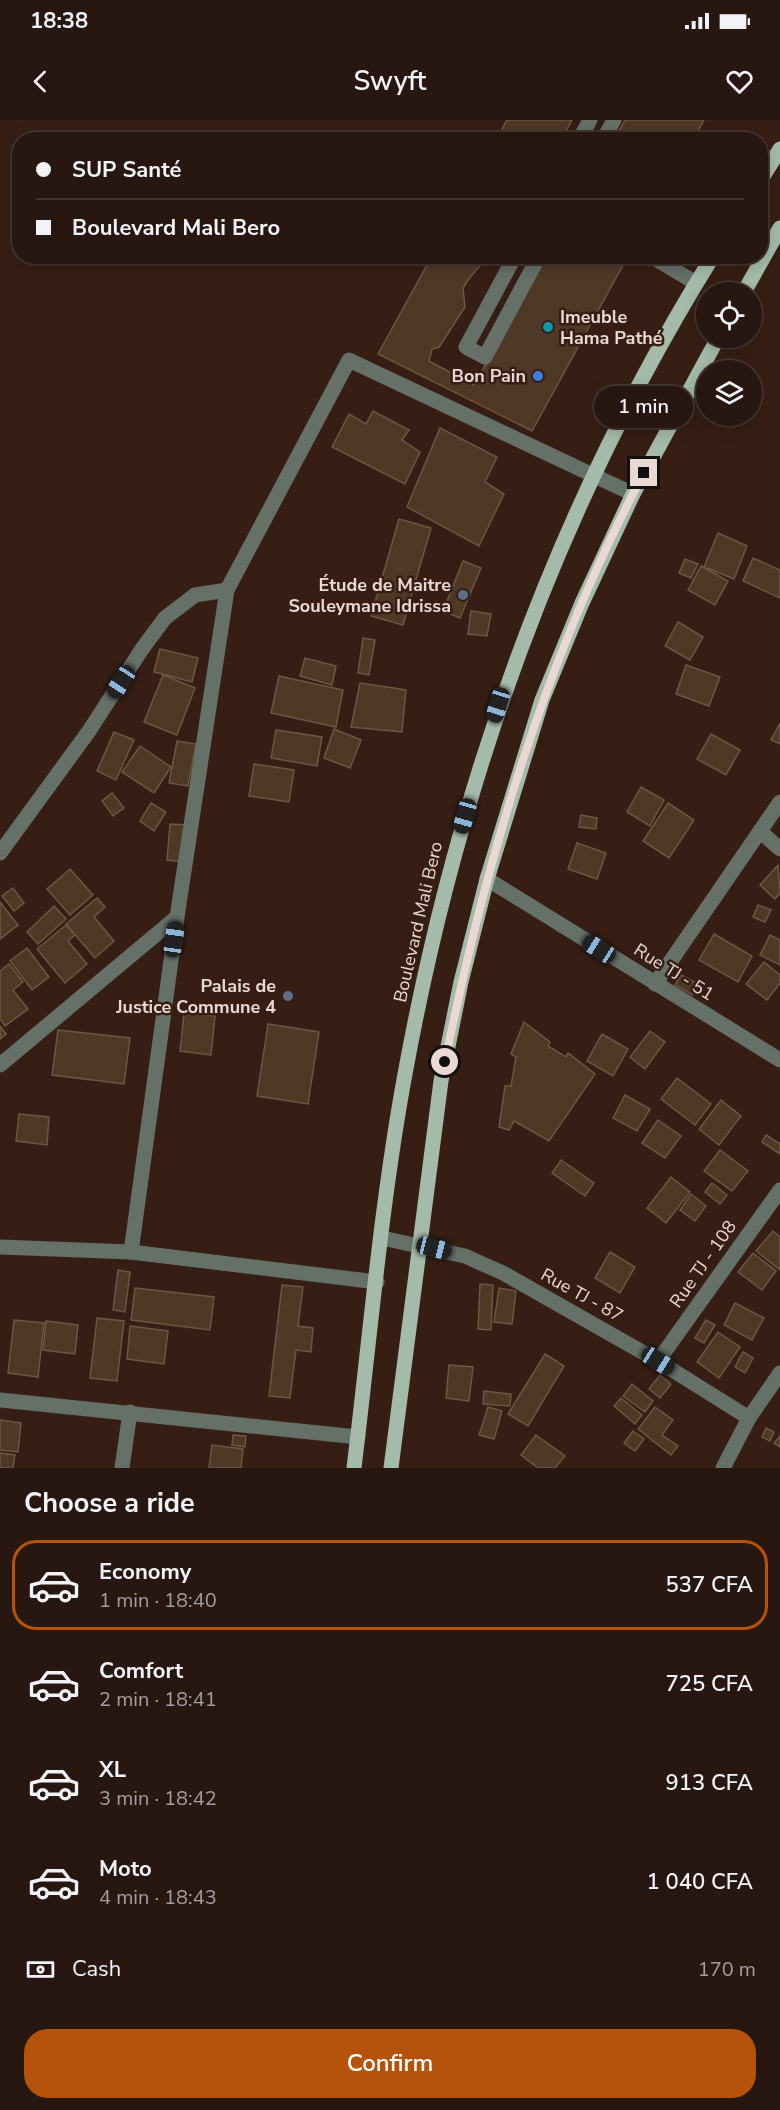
<!DOCTYPE html>
<meta charset="utf-8">
<style>
:root{--surface:#281610;--page:#301f19;--text:#f1f3f6;--muted:#a59f9f;--line:#443530;--accent:#b45309}
body{margin:0;font-family:"Nunito Sans",sans-serif;background:var(--page);color:var(--text);height:100vh;display:flex;flex-direction:column;font-size:22px;white-space:nowrap}
*{box-sizing:border-box;margin:0}
p{font-size:20px;color:var(--muted)}
.icon{flex:none;width:33px;height:33px;fill:none;stroke:currentColor;stroke-width:2;stroke-linecap:round;stroke-linejoin:round}
.map{position:relative;height:1348px;overflow:hidden}
.details{display:flex;flex-direction:column;background:var(--surface);flex:1}
.details>*{flex:none}
.banner{position:absolute;left:12px;top:12px;width:756px;height:132px;border-radius:24px;box-shadow:0 3px 15px #0003,0 0 0 2px var(--line);display:grid;align-content:center;height:132px;padding:0 24px;background:var(--surface)}
.buttons{position:absolute;left:696px;top:162px;display:grid;gap:12px}
.buttons a{display:grid;place-items:center;width:66px;height:66px;border-radius:50%;background:var(--surface);box-shadow:0 3px 15px #0003,0 0 0 2px var(--line);font-size:30px}
.end{position:absolute;width:27px;height:27px;margin:-14px;border:8px solid #ead9d3;background:#111;box-shadow:0 0 0 3px #111}
.from{border-radius:50%}
.bubble{position:absolute;height:42px;border-radius:21px;background:var(--surface);box-shadow:0 3px 15px #0003,0 0 0 2px var(--line);font-size:20px;font-weight:600;line-height:42px;text-align:center}
.car{position:absolute;width:18px;height:36px;margin:-18px -9px;border-radius:8px;box-shadow:0 0 4px 2px #0007;background:linear-gradient(#222 24%,#8ab4d8 0 40%,#222 0 76%,#8ab4d8 0 86%,#222 0)}
.banner b{display:flex;align-items:center;gap:21px;height:57px;font-size:22px}
.banner b+b{border-top:2px solid var(--line)}
.banner i{width:15px;height:15px;background:var(--text)}
ul{padding:0;list-style:none}
li{display:flex;align-items:center;gap:18px;height:90px;margin:0 12px 9px;padding:0 12px;border:3px solid transparent;border-radius:24px}
li div{flex:1}
li b{display:block;font-size:22px}
li em{font-style:normal;font-weight:600}
li.current{border-color:var(--accent)}
li>.icon{width:54px;height:54px;stroke-width:1.5}
h2{padding:0 24px;font-size:27px;line-height:72px}
.pay{display:flex;align-items:center;gap:15px;height:66px;padding:0 24px;font-size:22px}
.pay p{margin-inline-start:auto}
.cta{display:flex;gap:12px;margin-top:auto;padding:12px 24px}
.cta a{flex:1;height:69px;border-radius:24px;background:var(--accent);color:#fff;font-size:24px;font-weight:600;line-height:69px;text-align:center}
.status{display:flex;justify-content:space-between;align-items:center;height:42px;padding:0 30px;background:var(--surface);direction:ltr}
.status svg{height:16px;fill:currentColor}
header{display:flex;justify-content:space-between;align-items:center;height:78px;padding:0 24px;background:var(--surface);font-size:27px;font-weight:600}
.map>svg:first-child{display:block}
.building{fill:#4e3927;stroke:#6d5644;stroke-width:1.5}
.lines{fill:none;stroke-linecap:round;stroke-linejoin:round}
.minor{stroke:#657067;stroke-width:15}
.major{stroke:#a4bba9;stroke-width:15}
.route{stroke:#ead9d3;stroke-width:8}
.culture-dot{fill:#0f9aa8;stroke:#361e15;stroke-width:2}
.shop-dot{fill:#3f7fe0;stroke:#361e15;stroke-width:2}
.service-dot{fill:#5c6f8a;stroke:#361e15;stroke-width:2}
.labels{text-anchor:middle;stroke-width:5;stroke-linejoin:round;paint-order:stroke}
.poi-label{font-size:18px;font-weight:bold;fill:#ead9d3;stroke:#361e15;text-anchor:end}
.street-label{font-size:18px;fill:#ead9d3;stroke:#361e15}
</style>
<div class="status"><b>18:38</b><svg viewBox="0 0 49 12"><path d="M0 12V9h3v3zM5 12V6h3v6zM10 12V3h3v9zM15 12V0h3v12zM26 1h20v11H26zM47 4h2v5h-2z"/></svg></div>
<header><svg class="icon" aria-label="back" viewBox="0 0 24 24"><path d="M15 5l-7 7 7 7"/></svg>Swyft<svg class="icon" aria-label="heart" viewBox="0 0 24 24"><path d="M12 20l-8-8c-3-5 5-10 8-4 3-6 11-1 8 4z"/></svg></header>
<div class="map">
<svg width="780" height="1348" viewBox="0 0 780 1348">
<rect width="100%" height="100%" fill="#361e15"/>
<!-- building -->
<g class="building">
<path d="M507,0H572L561,20H496Z"/>
<path d="M625,0H704L693,20H614Z"/>
<path d="M432,136H488L468,160L463,168L465,187L439,227L432,229L429,241L474,265L547,136H628L532,311L378,234Z"/>
<path d="M373,291L409,310L402,320L420,332L405,364L332,327L349,294L366,304Z"/>
<path d="M440,308L497,337L485,362L504,374L479,426L407,387Z"/>
<path d="M399,399L431,408L403,505L371,496Z"/>
<path d="M718,413L747,426L734,459L704,447Z"/>
<path d="M753,438L780,450V478L743,461Z"/>
<path d="M685,439L698,444L691,458L679,453Z"/>
<path d="M463,441L481,448L460,498L443,491Z"/>
<path d="M701,446L728,461L715,485L688,470Z"/>
<path d="M471,491L491,494L487,516L468,514Z"/>
<path d="M678,502L703,517L690,540L665,526Z"/>
<path d="M363,518L375,520L369,555L358,553Z"/>
<path d="M160,529L198,538L192,562L154,552Z"/>
<path d="M305,538L336,546L332,565L300,556Z"/>
<path d="M686,545L720,557L709,586L676,574Z"/>
<path d="M163,555L195,568L177,615L144,602Z"/>
<path d="M279,556L343,570L336,607L271,593Z"/>
<path d="M360,563L406,570L402,612L351,607Z"/>
<path d="M780,603V624L771,620Z"/>
<path d="M334,609L361,620L350,648L324,638Z"/>
<path d="M276,610L322,617L317,646L271,638Z"/>
<path d="M114,612L134,620L116,660L97,651Z"/>
<path d="M711,614L740,630L726,655L697,639Z"/>
<path d="M177,621L196,624L188,666L169,663Z"/>
<path d="M140,626L171,647L154,673L122,652Z"/>
<path d="M254,644L294,650L289,682L249,676Z"/>
<path d="M641,667L664,680L650,706L627,692Z"/>
<path d="M112,673L124,688L113,696L102,681Z"/>
<path d="M151,683L166,692L154,711L140,701Z"/>
<path d="M668,683L694,700L669,738L643,721Z"/>
<path d="M581,695L597,698L596,709L579,707Z"/>
<path d="M170,704L187,705L184,742L167,740Z"/>
<path d="M577,723L606,733L597,759L568,749Z"/>
<path d="M778,745L780,773L775,779L760,765Z"/>
<path d="M70,749L93,775L70,795L47,769Z"/>
<path d="M13,768L24,783L14,791L2,776Z"/>
<path d="M97,778L105,787L94,797L114,821L95,838L66,804Z"/>
<path d="M0,782L18,805L0,819Z"/>
<path d="M758,785L771,790L765,802L753,797Z"/>
<path d="M54,786L66,799L38,824L27,812Z"/>
<path d="M66,805L75,815L68,821L87,844L65,863L37,829Z"/>
<path d="M714,814L752,836L738,862L699,840Z"/>
<path d="M770,815L780,820V845L760,835Z"/>
<path d="M27,828L49,857L32,870L10,841Z"/>
<path d="M764,842L780,855V863L767,880L746,864Z"/>
<path d="M9,844L23,862L13,870L28,889L5,906L0,899V851Z"/>
<path d="M681,855L698,864L692,875L675,865Z"/>
<path d="M184,893L215,896L211,935L180,931Z"/>
<path d="M524,902L550,922L548,926L566,937L568,933L595,954L549,1021L514,1001L509,1010L499,1007L505,966H511L516,937L511,934Z"/>
<path d="M268,904L319,912L308,984L257,976Z"/>
<path d="M0,906L6,914L0,919Z"/>
<path d="M58,910L130,918L124,964L52,955Z"/>
<path d="M650,911L665,922L645,949L630,937Z"/>
<path d="M602,914L628,929L613,956L587,941Z"/>
<path d="M677,958L711,984L695,1005L661,979Z"/>
<path d="M625,975L650,989L637,1011L613,998Z"/>
<path d="M721,980L741,996L719,1025L699,1009Z"/>
<path d="M19,994L49,997L47,1025L16,1021Z"/>
<path d="M658,1000L681,1016L665,1038L642,1023Z"/>
<path d="M766,1015L780,1024V1034L762,1022Z"/>
<path d="M720,1030L748,1051L732,1071L704,1051Z"/>
<path d="M561,1040L594,1063L585,1076L552,1053Z"/>
<path d="M671,1057L690,1072L666,1103L647,1088Z"/>
<path d="M712,1063L727,1075L720,1084L705,1072Z"/>
<path d="M691,1074L706,1086L695,1101L680,1090Z"/>
<path d="M773,1111L780,1117V1150L756,1131Z"/>
<path d="M610,1132L635,1147L620,1173L595,1158Z"/>
<path d="M753,1133L776,1151L762,1170L738,1152Z"/>
<path d="M118,1150L130,1152L125,1192L113,1190Z"/>
<path d="M480,1164L493,1165L491,1210L478,1209Z"/>
<path d="M282,1165L303,1167L298,1206L313,1208L311,1232L296,1230L290,1278L269,1276Z"/>
<path d="M135,1168L214,1177L210,1210L131,1200Z"/>
<path d="M499,1168L516,1171L512,1204L494,1202Z"/>
<path d="M735,1183L764,1198L752,1220L724,1205Z"/>
<path d="M97,1198L124,1201L117,1261L90,1258Z"/>
<path d="M14,1200L44,1203L38,1257L8,1253Z"/>
<path d="M706,1200L715,1205L704,1223L695,1218Z"/>
<path d="M46,1201L78,1205L75,1234L43,1230Z"/>
<path d="M130,1206L168,1211L164,1244L127,1239Z"/>
<path d="M718,1212L740,1227L719,1258L697,1242Z"/>
<path d="M743,1232L753,1238L745,1253L735,1247Z"/>
<path d="M545,1234L564,1246L528,1306L508,1294Z"/>
<path d="M449,1245L473,1247L469,1281L446,1278Z"/>
<path d="M660,1255L671,1264L660,1278L649,1269Z"/>
<path d="M632,1264L653,1281L645,1292L623,1276Z"/>
<path d="M484,1271L511,1274L510,1286L483,1284Z"/>
<path d="M621,1278L642,1295L635,1304L614,1286Z"/>
<path d="M488,1287L502,1291L494,1319L479,1315Z"/>
<path d="M655,1287L673,1300L662,1315L678,1326L671,1335L638,1309Z"/>
<path d="M0,1300L21,1303L18,1332L0,1330Z"/>
<path d="M766,1308L774,1312L770,1321L762,1317Z"/>
<path d="M633,1311L644,1319L635,1331L624,1323Z"/>
<path d="M233,1315L246,1316L245,1327L232,1325Z"/>
<path d="M536,1315L565,1336L555,1348H538L521,1335Z"/>
<path d="M780,1316V1327L774,1323Z"/>
<path d="M212,1325L243,1329L241,1348H209Z"/>
<path d="M0,1333L15,1335L13,1348H0Z"/>
</g>
<g class="lines">
<!-- minor -->
<g class="minor">
<path d="M579,20L590,0"/>
<path d="M603,20L614,0"/>
<path d="M515,136L466,227L485,237L539,136"/>
<path d="M651,136L696,163"/>
<path d="M760,711L780,729"/>
<path d="M0,733L89,611L142,529L165,498L195,475L227,470"/>
<path d="M487,759L780,940"/>
<path d="M655,864L780,682"/>
<path d="M0,945L177,797"/>
<path d="M382,1118L465,1136L503,1153L658,1241L749,1298"/>
<path d="M0,1127L131,1132L377,1162"/>
<path d="M131,1132L177,797L227,470L349,240L633,374"/>
<path d="M658,1241L780,1070"/>
<path d="M0,1280L358,1317"/>
<path d="M122,1348L130,1292"/>
<path d="M723,1348L749,1298L780,1253"/>
</g>
<!-- major -->
<g class="major">
<path d="M760,61L780,29"/>
<path d="M744,172L780,108"/>
<path d="M354,1348C370,1217 381,1084 405,954C458,664 557,387 713,136"/>
<path d="M391,1348L441,961L461,862L487,759L542,580L582,483L633,374L718,218"/>
</g>
</g>
<g class="lines">
<!-- route -->
<path class="route" d="M445,942C486,738 546,536 644,353"/>
</g>
<!-- markers -->
<circle class="culture-dot" cx="548" cy="207" r="6"/>
<circle class="shop-dot" cx="538" cy="256" r="6"/>
<g class="service-dot">
<circle cx="463" cy="475" r="6"/>
<circle cx="288" cy="876" r="6"/>
</g>
<g class="labels">
<!-- poi labels -->
<g class="poi-label">
<text x="560" y="203" text-anchor="start">Imeuble<tspan x="560" dy="21">Hama Pathé</tspan></text>
<text x="526" y="262">Bon Pain</text>
<text x="451" y="471">Étude de Maitre<tspan x="451" dy="21">Souleymane Idrissa</tspan></text>
<text x="276" y="872">Palais de<tspan x="276" dy="21">Justice Commune 4</tspan></text>
</g>
<!-- street labels -->
<g class="street-label">
<text transform="translate(418 802) rotate(-77)" y="6">Boulevard Mali Bero</text>
<text transform="translate(674 852) rotate(32)" y="6">Rue TJ - 51</text>
<text transform="translate(703 1144) rotate(-55)" y="6">Rue TJ - 108</text>
<text transform="translate(582 1175) rotate(29)" y="6">Rue TJ - 87</text>
</g>
</g>
</svg>
<div class="buttons">
<a><svg class="icon" aria-label="locate" viewBox="0 0 24 24"><circle cx="12" cy="12" r="6"/><path d="M12 2v4M12 18v4M2 12h4M18 12h4"/></svg></a>
<a><svg class="icon" aria-label="layers" viewBox="0 0 24 24"><path d="M12 4l9 5-9 5-9-5zM3 14l9 5 9-5"/></svg></a>
</div>
<i class="end from" style="left:445px;top:942px"></i>
<i class="end" style="left:644px;top:353px"></i>
<div class="bubble" style="left:594px;top:266px;width:99px">1 min</div>
<i class="car" style="left:121px;top:562px;rotate:213deg"></i>
<i class="car" style="left:498px;top:585px;rotate:197deg"></i>
<i class="car" style="left:465px;top:696px;rotate:196deg"></i>
<i class="car" style="left:174px;top:819px;rotate:8deg"></i>
<i class="car" style="left:599px;top:829px;rotate:302deg"></i>
<i class="car" style="left:434px;top:1128px;rotate:104deg"></i>
<i class="car" style="left:658px;top:1241px;rotate:122deg"></i>
<div class="banner">
<b><i class="from"></i>SUP Santé</b>
<b><i></i>Boulevard Mali Bero</b>
</div>
</div>
<section class="details">
<h2>Choose a ride</h2>
<ul>
<li class="current"><svg class="icon" aria-label="car" viewBox="0 0 24 24"><path d="M5 17H2v-5l4-1 3-4h7l3 4 3 1v5h-3M9 17h6M6 11h13"/><circle cx="7" cy="17" r="2"/><circle cx="17" cy="17" r="2"/></svg><div><b>Economy</b><p>1 min · 18:40</p></div><em>537 CFA</em></li>
<li><svg class="icon" aria-label="car" viewBox="0 0 24 24"><path d="M5 17H2v-5l4-1 3-4h7l3 4 3 1v5h-3M9 17h6M6 11h13"/><circle cx="7" cy="17" r="2"/><circle cx="17" cy="17" r="2"/></svg><div><b>Comfort</b><p>2 min · 18:41</p></div><em>725 CFA</em></li>
<li><svg class="icon" aria-label="car" viewBox="0 0 24 24"><path d="M5 17H2v-5l4-1 3-4h7l3 4 3 1v5h-3M9 17h6M6 11h13"/><circle cx="7" cy="17" r="2"/><circle cx="17" cy="17" r="2"/></svg><div><b>XL</b><p>3 min · 18:42</p></div><em>913 CFA</em></li>
<li><svg class="icon" aria-label="car" viewBox="0 0 24 24"><path d="M5 17H2v-5l4-1 3-4h7l3 4 3 1v5h-3M9 17h6M6 11h13"/><circle cx="7" cy="17" r="2"/><circle cx="17" cy="17" r="2"/></svg><div><b>Moto</b><p>4 min · 18:43</p></div><em>1 040 CFA</em></li>
</ul>
<div class="pay"><svg class="icon" aria-label="cash" viewBox="0 0 24 24"><path d="M3 7h18v10H3z"/><circle cx="12" cy="12" r="2"/></svg>Cash<p>170 m</p></div>
<div class="cta"><a>Confirm</a></div>
</section>
